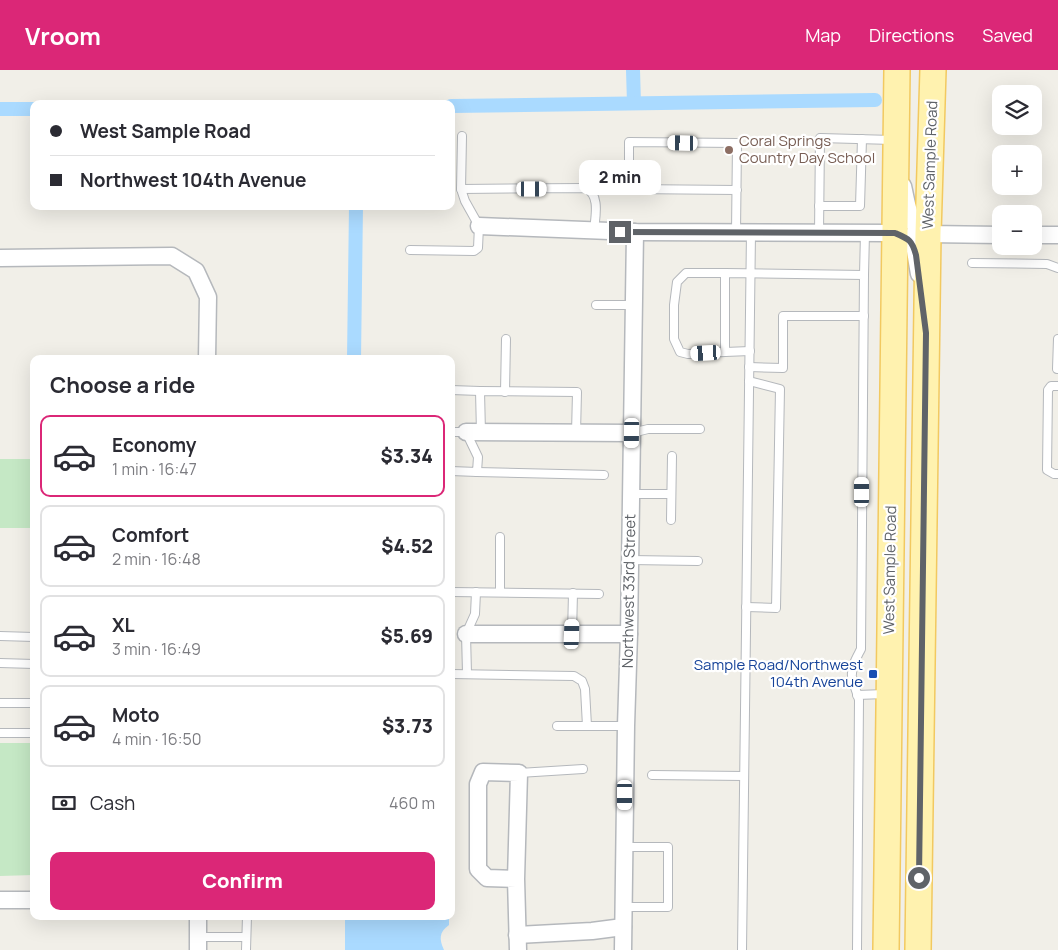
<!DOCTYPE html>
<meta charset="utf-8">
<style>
:root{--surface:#fff;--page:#f7f7f7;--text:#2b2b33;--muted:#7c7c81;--line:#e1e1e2;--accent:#db2777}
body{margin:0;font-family:Manrope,sans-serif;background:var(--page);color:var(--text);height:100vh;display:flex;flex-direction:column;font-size:19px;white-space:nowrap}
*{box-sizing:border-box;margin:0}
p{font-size:16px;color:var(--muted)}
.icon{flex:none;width:28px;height:28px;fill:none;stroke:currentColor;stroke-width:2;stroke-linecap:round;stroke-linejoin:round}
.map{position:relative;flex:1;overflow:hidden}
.sheet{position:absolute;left:30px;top:285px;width:425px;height:565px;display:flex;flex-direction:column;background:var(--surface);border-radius:10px;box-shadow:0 5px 20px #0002}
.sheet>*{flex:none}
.top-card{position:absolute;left:30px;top:30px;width:425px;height:110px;border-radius:10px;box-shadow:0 5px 20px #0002;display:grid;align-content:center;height:110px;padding:0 20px;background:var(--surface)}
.controls{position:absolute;left:992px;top:15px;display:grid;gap:10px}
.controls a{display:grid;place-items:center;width:50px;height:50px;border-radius:10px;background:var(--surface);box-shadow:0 5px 20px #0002;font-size:25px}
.end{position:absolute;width:22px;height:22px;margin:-11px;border:6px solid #5f6368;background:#fff;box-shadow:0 0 0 2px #fff}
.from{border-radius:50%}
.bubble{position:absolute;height:35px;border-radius:10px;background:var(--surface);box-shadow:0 5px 20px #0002;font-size:16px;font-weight:800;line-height:35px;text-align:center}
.car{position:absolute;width:15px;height:30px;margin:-15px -8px;border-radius:6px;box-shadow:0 0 4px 1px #0007;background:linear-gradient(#fff 24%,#345 0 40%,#fff 0 76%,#345 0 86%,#fff 0)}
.top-card b{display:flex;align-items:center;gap:18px;height:48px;font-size:19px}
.top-card b+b{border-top:1px solid var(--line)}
.top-card i{width:12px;height:12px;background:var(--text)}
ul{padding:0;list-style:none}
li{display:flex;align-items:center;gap:15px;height:82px;margin:0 10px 8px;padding:0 10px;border:2px solid var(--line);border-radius:10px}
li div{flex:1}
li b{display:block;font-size:19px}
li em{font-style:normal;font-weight:800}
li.selected{border-color:var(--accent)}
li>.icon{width:45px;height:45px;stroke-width:1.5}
h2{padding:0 20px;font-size:22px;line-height:60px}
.pay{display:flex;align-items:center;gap:12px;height:55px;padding:0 20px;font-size:19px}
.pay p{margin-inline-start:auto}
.button{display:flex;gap:10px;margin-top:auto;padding:10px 20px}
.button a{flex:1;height:58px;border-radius:10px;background:var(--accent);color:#fff;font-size:20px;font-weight:800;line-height:58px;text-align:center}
header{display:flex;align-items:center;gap:30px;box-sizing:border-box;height:70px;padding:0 25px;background:var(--accent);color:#fff}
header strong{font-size:24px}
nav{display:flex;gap:28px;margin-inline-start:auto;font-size:18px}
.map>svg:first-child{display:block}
.green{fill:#c5e8c5}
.water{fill:#aadaff}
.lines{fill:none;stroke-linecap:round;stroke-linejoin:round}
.canal{stroke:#aadaff;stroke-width:14}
.lane-casing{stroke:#b5b8bc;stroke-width:10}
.street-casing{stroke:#b5b8bc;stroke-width:19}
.primary-casing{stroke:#f2c960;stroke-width:28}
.lane{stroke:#fff;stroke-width:8}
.street{stroke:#fff;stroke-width:16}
.primary{stroke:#fff2af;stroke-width:25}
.route{stroke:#5f6368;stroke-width:6}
.education-dot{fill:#8d6e63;stroke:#fff;stroke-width:2}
.transit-dot{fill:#1a4fb4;stroke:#fff;stroke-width:2}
.labels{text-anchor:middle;stroke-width:4.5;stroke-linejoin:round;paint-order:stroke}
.education-label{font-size:15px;fill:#785e54;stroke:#fff;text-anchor:start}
.street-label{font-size:15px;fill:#5f6368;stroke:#fff}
.transit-label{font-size:15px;fill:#164399;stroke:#fff;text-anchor:end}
</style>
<header>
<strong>Vroom</strong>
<nav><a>Map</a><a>Directions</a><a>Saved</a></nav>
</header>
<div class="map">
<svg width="1058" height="880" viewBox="0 0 1058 880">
<rect width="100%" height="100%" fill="#f1efe8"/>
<!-- green -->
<g class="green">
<rect x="0" y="389" width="34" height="69"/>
<path d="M0,673H34V805L0,806Z"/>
</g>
<!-- water -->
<path class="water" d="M352,846H449V855C439,862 439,869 444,880H352Z"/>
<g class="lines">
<!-- canal -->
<g class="canal">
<path d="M633,0L634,33"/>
<path d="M451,36L875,30"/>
<path d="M0,39H34"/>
<path d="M354,289L356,136"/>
<path d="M352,846V880"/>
</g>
<!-- lane casing -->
<g class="lane-casing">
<g id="lane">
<path d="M461,119L585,118C601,124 595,148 594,161"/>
<path d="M819,136H860L862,69"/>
<path d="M736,162L737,73L629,72V119L737,120"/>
<path d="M819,163L820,68L893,70"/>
<path d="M410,180L474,181L478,178L479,156L465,131L461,119L462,66"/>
<path d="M972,193L1047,194L1058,198"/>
<path d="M864,205L865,163"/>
<path d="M596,235H634"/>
<path d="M1058,269L1057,299H1058"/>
<path d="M750,281L725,282V203L864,205L861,579C857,587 851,596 852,606C853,614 857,622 859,630L857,880"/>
<path d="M725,282L688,284L680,282L674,269V235L677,212L686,203H725"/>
<path d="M749,297L783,298V246H864"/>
<path d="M1058,316H1051L1048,320L1047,400L1054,404H1058"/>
<path d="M451,320L480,321"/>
<path d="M505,322L506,269"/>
<path d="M451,362H466L478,387L477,402L451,401"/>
<path d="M481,363L480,321L577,322L576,363"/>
<path d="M632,363L648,359H700"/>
<path d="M477,402L604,405"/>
<path d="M631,424H671"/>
<path d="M671,450L672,386"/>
<path d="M630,490L698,491"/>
<path d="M451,522L599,524"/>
<path d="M500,522V467"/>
<path d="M746,537L776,538L780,319L749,311"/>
<path d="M572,564L573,523"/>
<path d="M0,566L34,567"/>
<path d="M0,593L34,594"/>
<path d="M451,604L574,606L582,611L585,619L587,656"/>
<path d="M467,604L466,564L475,544L476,522"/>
<path d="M857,625L885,624"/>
<path d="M0,633H34"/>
<path d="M557,656H626"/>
<path d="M0,663H34"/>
<path d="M519,703L583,699"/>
<path d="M652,705L744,706"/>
<path d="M624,837H668V777H625"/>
<path d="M198,867H246"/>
<path d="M246,880L247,846"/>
<path d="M742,880L751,162"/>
</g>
</g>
<!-- street casing -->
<g class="street-casing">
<g id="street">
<path d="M903,116C906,128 909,154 920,161C922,162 925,163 928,164L1001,165"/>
<path d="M479,156L635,162L895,163L908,168L914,175L919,204"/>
<path d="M1034,165H1058"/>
<path d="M0,188L172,186L196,201L208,227L207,289"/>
<path d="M466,362L632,363"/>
<path d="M466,564H629"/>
<path d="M516,809L487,808L478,799V714L483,702L519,703L516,809L518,880"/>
<path d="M0,830H34"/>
<path d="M198,846V880"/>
<path d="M517,865L592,861L623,857"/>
<path d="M623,880L626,656L629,564L635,162"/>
</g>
</g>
<!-- primary casing -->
<g class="primary-casing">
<g id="primary">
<path d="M886,880L897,0"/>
<path d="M918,880L928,164L933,0"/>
</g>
</g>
<!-- lane -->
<use href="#lane" class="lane"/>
<!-- street -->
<use href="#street" class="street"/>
<!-- primary -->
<use href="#primary" class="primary"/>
</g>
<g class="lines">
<!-- route -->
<path class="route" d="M620,162L895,163C909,169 912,170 916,185L926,263L919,808"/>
</g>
<!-- markers -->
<circle class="education-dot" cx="729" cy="80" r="5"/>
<rect class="transit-dot" x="868" y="599" width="10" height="10" rx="2.5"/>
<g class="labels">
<!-- education labels -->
<g class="education-label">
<text x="739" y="76">Coral Springs<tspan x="739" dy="17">Country Day School</tspan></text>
</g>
<!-- street labels -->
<g class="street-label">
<text transform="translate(930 95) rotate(-88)" y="5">West Sample Road</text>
<text transform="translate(890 500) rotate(-89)" y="5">West Sample Road</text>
<text transform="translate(629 521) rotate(-89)" y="5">Northwest 33rd Street</text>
</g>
<!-- transit labels -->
<g class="transit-label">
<text x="863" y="600">Sample Road/Northwest<tspan x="863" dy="17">104th Avenue</tspan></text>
</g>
</g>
</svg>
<div class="controls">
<a><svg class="icon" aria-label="layers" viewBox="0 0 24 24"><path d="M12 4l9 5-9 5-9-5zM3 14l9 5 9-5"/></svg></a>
<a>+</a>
<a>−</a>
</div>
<i class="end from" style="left:919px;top:808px"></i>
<i class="end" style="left:620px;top:162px"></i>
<div class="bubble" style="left:579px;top:90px;width:82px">2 min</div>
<i class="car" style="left:683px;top:73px;rotate:271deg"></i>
<i class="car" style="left:532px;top:119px;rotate:90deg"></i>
<i class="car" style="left:706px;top:283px;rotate:267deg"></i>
<i class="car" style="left:632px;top:363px;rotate:181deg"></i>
<i class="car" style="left:862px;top:422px;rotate:0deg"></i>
<i class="car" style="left:572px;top:564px;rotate:2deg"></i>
<i class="car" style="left:625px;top:725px;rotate:180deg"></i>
<div class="top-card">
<b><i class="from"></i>West Sample Road</b>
<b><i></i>Northwest 104th Avenue</b>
</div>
<section class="sheet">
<h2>Choose a ride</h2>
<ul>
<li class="selected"><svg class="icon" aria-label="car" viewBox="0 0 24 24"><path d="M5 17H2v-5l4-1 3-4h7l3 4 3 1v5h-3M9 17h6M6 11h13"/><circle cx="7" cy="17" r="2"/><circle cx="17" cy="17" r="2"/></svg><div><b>Economy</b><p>1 min · 16:47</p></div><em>$3.34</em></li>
<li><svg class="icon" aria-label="car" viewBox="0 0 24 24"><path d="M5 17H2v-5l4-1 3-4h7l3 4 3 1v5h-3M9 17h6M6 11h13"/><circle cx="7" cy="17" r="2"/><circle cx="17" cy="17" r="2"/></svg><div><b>Comfort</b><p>2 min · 16:48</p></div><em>$4.52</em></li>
<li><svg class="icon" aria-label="car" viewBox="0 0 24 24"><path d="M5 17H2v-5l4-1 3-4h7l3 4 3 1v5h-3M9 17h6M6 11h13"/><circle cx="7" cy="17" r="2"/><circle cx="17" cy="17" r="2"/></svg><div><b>XL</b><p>3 min · 16:49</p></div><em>$5.69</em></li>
<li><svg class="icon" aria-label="car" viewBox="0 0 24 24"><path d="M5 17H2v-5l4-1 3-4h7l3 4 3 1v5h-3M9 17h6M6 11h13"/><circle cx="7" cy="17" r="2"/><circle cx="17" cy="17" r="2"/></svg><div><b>Moto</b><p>4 min · 16:50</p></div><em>$3.73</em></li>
</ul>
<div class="pay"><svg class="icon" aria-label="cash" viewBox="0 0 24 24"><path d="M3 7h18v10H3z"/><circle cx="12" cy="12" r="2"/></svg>Cash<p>460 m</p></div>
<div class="button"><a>Confirm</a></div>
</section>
</div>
